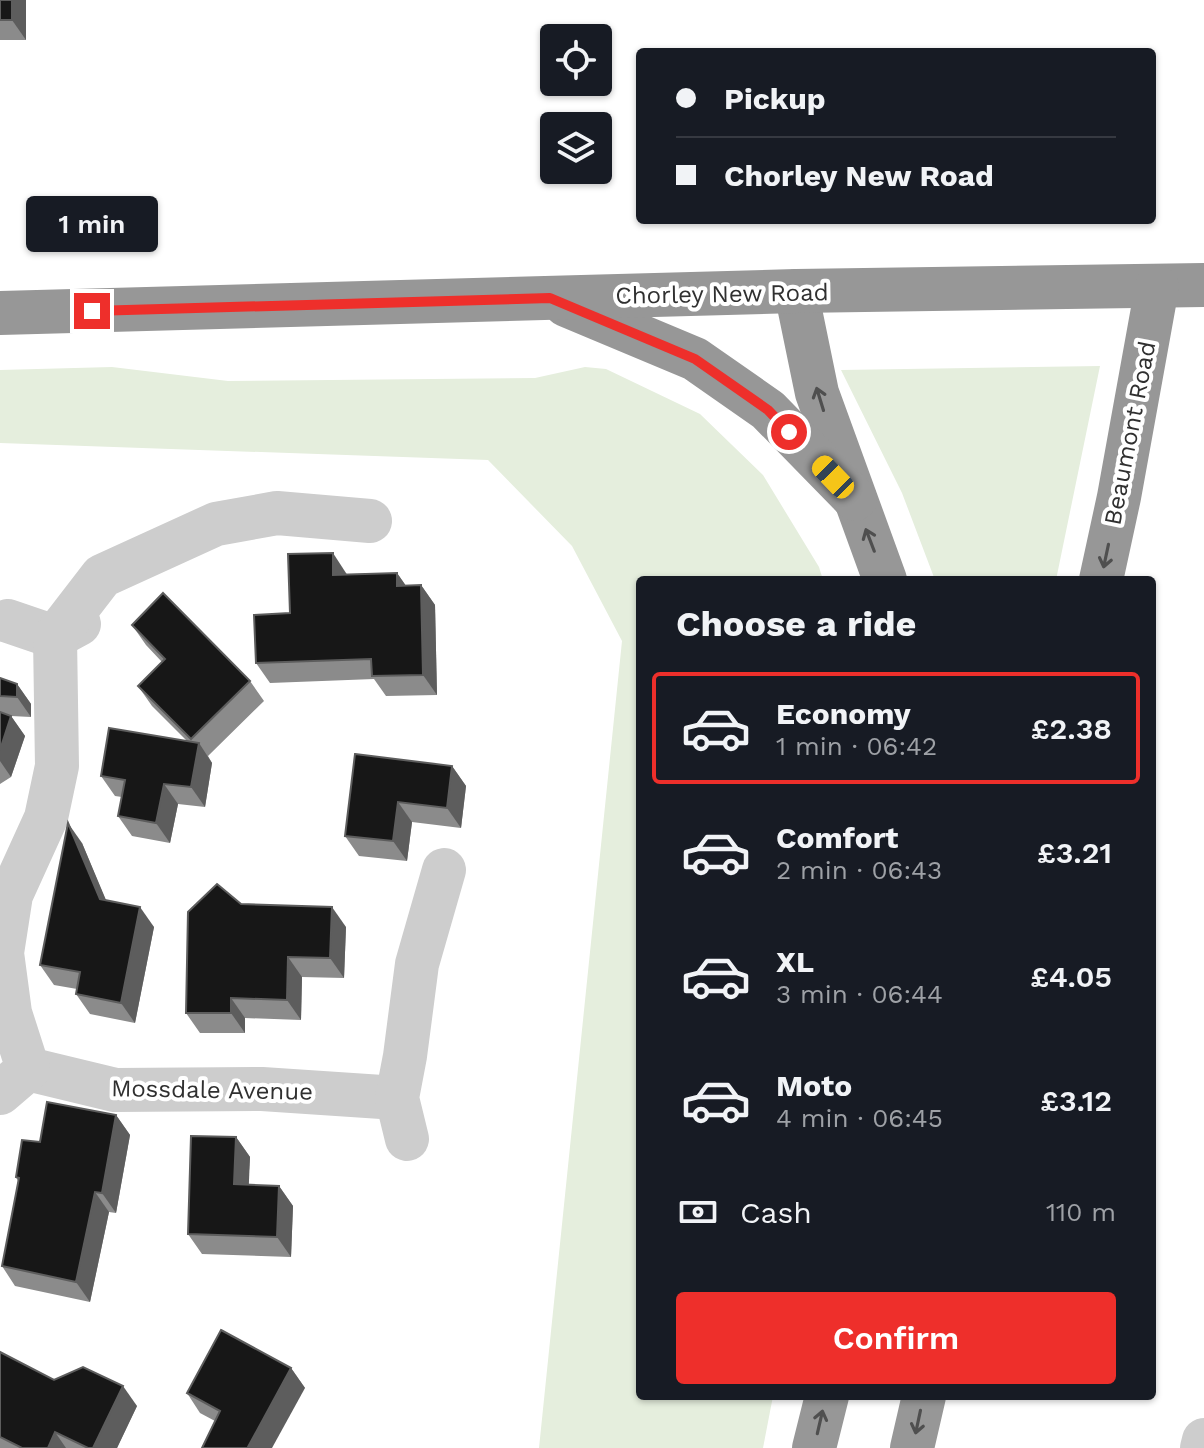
<!DOCTYPE html>
<meta charset="utf-8">
<style>
:root{--surface:#171b24;--page:#20242c;--text:#f1f3f6;--muted:#9ea1a6;--line:#363941;--accent:#ee2f2b}
body{margin:0;font-family:"Work Sans",sans-serif;background:var(--page);color:var(--text);height:100vh;display:flex;flex-direction:column;font-size:30px;white-space:nowrap}
*{box-sizing:border-box;margin:0}
p{font-size:26px;color:var(--muted)}
.icon{flex:none;width:44px;height:44px;fill:none;stroke:currentColor;stroke-width:2;stroke-linecap:round;stroke-linejoin:round}
.map{position:relative;flex:1;overflow:hidden}
.panel{position:absolute;left:636px;top:576px;width:520px;height:824px;display:flex;flex-direction:column;background:var(--surface);border-radius:8px;box-shadow:0 2px 6px #0004}
.panel>*{flex:none}
.guide{position:absolute;left:636px;top:48px;width:520px;height:176px;border-radius:8px;box-shadow:0 2px 6px #0004;display:grid;align-content:center;height:176px;padding:0 40px;background:var(--surface)}
.tools{position:absolute;left:540px;top:24px;display:grid;gap:16px}
.tools a{display:grid;place-items:center;width:72px;height:72px;border-radius:8px;background:var(--surface);box-shadow:0 2px 6px #0004;font-size:40px}
.end{position:absolute;width:36px;height:36px;margin:-18px;border:10px solid #ee2f2b;background:#fff;box-shadow:0 0 0 4px #fff}
.from{border-radius:50%}
.bubble{position:absolute;height:56px;border-radius:8px;background:var(--surface);box-shadow:0 2px 6px #0004;font-size:26px;font-weight:600;line-height:56px;text-align:center}
.car{position:absolute;width:24px;height:48px;margin:-24px -12px;border-radius:10px;box-shadow:0 0 6px 2px #0007;background:linear-gradient(#f5c518 24%,#345 0 40%,#f5c518 0 76%,#345 0 86%,#f5c518 0)}
.guide b{display:flex;align-items:center;gap:28px;height:76px;font-size:30px}
.guide b+b{border-top:2px solid var(--line)}
.guide i{width:20px;height:20px;background:var(--text)}
ul{padding:0;list-style:none}
li{display:flex;align-items:center;gap:24px;height:112px;margin:0 16px 12px;padding:0 24px;border:4px solid transparent;border-radius:8px}
li div{flex:1}
li b{display:block;font-size:30px}
li em{font-style:normal;font-weight:600}
li.current{border-color:var(--accent)}
li>.icon{width:72px;height:72px;stroke-width:1.5}
h2{padding:0 40px;font-size:36px;line-height:96px}
.pay{display:flex;align-items:center;gap:20px;height:88px;padding:0 40px;font-size:30px}
.pay p{margin-inline-start:auto}
.action{display:flex;gap:16px;margin-top:auto;padding:16px 40px}
.action a{flex:1;height:92px;border-radius:8px;background:var(--accent);color:#fff;font-size:32px;font-weight:600;line-height:92px;text-align:center}
.map>svg:first-child{display:block}
.green{fill:#e5eedd}
.lines{fill:none;stroke-linecap:round;stroke-linejoin:round}
.minor{stroke:#cdcdcd;stroke-width:44}
.highway{stroke:#979797;stroke-width:44}
.wall{fill:#8b8b8b}
.shaded-wall{fill:#5d5d5d}
.building{fill:#171717;stroke:#5d5d5d;stroke-width:2}
.oneway{stroke:#4f4f4f}
.route{stroke:#ee2f2b;stroke-width:10}
.labels{text-anchor:middle;stroke-width:8;stroke-linejoin:round;paint-order:stroke}
.street-label{font-size:24px;fill:#303030;stroke:#fff}
</style>
<div class="map">
<svg width="1204" height="1448" viewBox="0 0 1204 1448">
<rect width="100%" height="100%" fill="#fff"/>
<!-- green -->
<g class="green">
<path d="M1100,366L1056,580H935L902,493L841,370Z"/>
<path d="M112,367L228,381L535,378L585,367L606,369L700,414L763,475L819,567L823,580H640V1396H773L763,1448H539L622,641L572,546L488,460L0,443V370Z"/>
</g>
<g class="lines">
<!-- minor -->
<g class="minor">
<path d="M8,621L55,637L79,624"/>
<path d="M28,1069L115,1090L262,1089L397,1098"/>
<path d="M0,1093L28,1069L10,1013L2,953L11,895L46,818L57,766L55,637L102,576L216,524L277,513L370,521"/>
<path d="M407,1139L397,1098L405,1056L417,964L444,870"/>
<path d="M1202,1448L1204,1440"/>
</g>
<!-- highway -->
<g class="highway">
<path d="M796,291L817,393L885,580"/>
<path d="M566,305L695,359L768,410L855,499"/>
<path d="M0,313L796,291L1204,285"/>
<path d="M1101,580L1119,497L1157,287"/>
<path d="M814,1448L827,1396"/>
<path d="M912,1448L924,1396"/>
</g>
</g>
<!-- wall -->
<g class="wall">
<rect x="0" y="0" width="26" height="40"/>
<path d="M346,573L347,574L397,573L406,586L421,585L435,605L437,695L386,696L374,679L270,683L256,663L290,613Z"/>
<path d="M132,625L250,681L264,701L208,756L212,763L205,807L178,804L170,843L132,836L118,816L122,797L115,796L101,776L188,742L152,706L138,686L162,662L146,645Z"/>
<path d="M0,678L17,684L31,704V717L11,716L25,736L11,777L0,784Z"/>
<path d="M452,766L466,786L461,828L412,822L407,861L359,856L345,836Z"/>
<path d="M82,843L106,901L154,927L135,1023L90,1014L76,994L77,989L54,985L40,965Z"/>
<path d="M241,904L346,927L344,978L302,977L301,1020L245,1018V1033H200L186,1013Z"/>
<path d="M116,1115L130,1135L116,1213L109,1212L90,1302L15,1286L2,1266L18,1181L16,1177L40,1142Z"/>
<path d="M236,1137L250,1157L248,1185L279,1186L293,1206L291,1257L202,1254L188,1234Z"/>
<path d="M0,1352L54,1380L137,1406L117,1448H0Z"/>
<path d="M291,1368L305,1388L215,1421L200,1413L187,1393Z"/>
</g>
<!-- shaded-wall -->
<g class="shaded-wall">
<path d="M12,0H26V40L12,20Z"/>
<path d="M333,553L346,573L347,595L333,575Z"/>
<path d="M397,573L411,593L397,586Z"/>
<path d="M421,585L435,605L437,695L423,675Z"/>
<path d="M17,684L31,704V717L17,697Z"/>
<path d="M11,716L25,736L11,777L0,761V750Z"/>
<path d="M199,743L212,763L205,807L191,787Z"/>
<path d="M452,766L466,786L461,828L447,808Z"/>
<path d="M164,784L178,804L170,843L156,823Z"/>
<path d="M398,802L412,822L407,861L393,841Z"/>
<path d="M68,823L82,843L114,919L100,899Z"/>
<path d="M140,907L154,927L135,1023L121,1003Z"/>
<path d="M332,907L346,927L344,978L330,958Z"/>
<path d="M288,957L302,977L301,1020L287,1000Z"/>
<path d="M231,998L245,1018V1033L231,1013Z"/>
<path d="M116,1115L130,1135L116,1213L102,1193Z"/>
<path d="M236,1137L250,1157L248,1204L234,1184Z"/>
<path d="M279,1186L293,1206L291,1257L277,1237Z"/>
<path d="M95,1192L109,1212L90,1302L76,1282Z"/>
<path d="M291,1368L305,1388L272,1448H249L248,1447Z"/>
<path d="M123,1386L137,1406L117,1448H93Z"/>
<path d="M55,1432L66,1448H48Z"/>
</g>
<!-- building -->
<g class="building">
<rect x="0" y="0" width="12" height="20"/>
<path d="M333,553V575L397,573V586L421,585L423,675L372,676L371,659L256,663L254,615L290,613L288,554Z"/>
<path d="M163,593L250,681L191,739L138,686L165,659L132,625Z"/>
<path d="M0,678L17,684V697L0,696Z"/>
<path d="M0,712L11,716L0,750Z"/>
<path d="M109,728L199,743L191,787L164,784L156,823L118,816L125,780L101,776Z"/>
<path d="M355,754L452,766L447,808L398,802L393,841L345,836Z"/>
<path d="M68,823L100,899L140,907L121,1003L76,994L80,972L40,965Z"/>
<path d="M217,884L241,904L332,907L330,958L288,957L287,1000L231,998V1013H186L188,912Z"/>
<path d="M47,1102L116,1115L102,1193L95,1192L76,1282L2,1266L19,1178L16,1177L22,1140L40,1142Z"/>
<path d="M191,1136L236,1137L234,1184L279,1186L277,1237L188,1234Z"/>
<path d="M221,1330L291,1368L248,1447L251,1448H202L220,1411L187,1393Z"/>
<path d="M0,1352L54,1380L83,1367L123,1386L93,1448H88L55,1432L48,1448H22L0,1437Z"/>
</g>
<!-- one-way arrows -->
<defs><path id="oneway-shaft" d="M-6 0H5M1.5-3L5.5 0L1.5 3" fill="none" stroke-width="1.6" stroke-linecap="round" stroke-linejoin="round" transform="scale(2)"/></defs>
<g class="oneway">
<use href="#oneway-shaft" transform="translate(820 399) rotate(-107)"/>
<use href="#oneway-shaft" transform="translate(870 540) rotate(-111)"/>
<use href="#oneway-shaft" transform="translate(1106 556) rotate(102)"/>
<use href="#oneway-shaft" transform="translate(820 1422) rotate(-77)"/>
<use href="#oneway-shaft" transform="translate(918 1422) rotate(102)"/>
</g>
<g class="lines">
<!-- route -->
<path class="route" d="M92,311L550,298L695,359L768,410L789,432"/>
</g>
<g class="labels">
<!-- street labels -->
<g class="street-label">
<text transform="translate(722 294) rotate(-1)" y="8">Chorley New Road</text>
<text transform="translate(1130 433) rotate(-79)" y="8">Beaumont Road</text>
<text transform="translate(212 1090) rotate(1)" y="8">Mossdale Avenue</text>
</g>
</g>
</svg>
<div class="tools">
<a><svg class="icon" aria-label="locate" viewBox="0 0 24 24"><circle cx="12" cy="12" r="6"/><path d="M12 2v4M12 18v4M2 12h4M18 12h4"/></svg></a>
<a><svg class="icon" aria-label="layers" viewBox="0 0 24 24"><path d="M12 4l9 5-9 5-9-5zM3 14l9 5 9-5"/></svg></a>
</div>
<i class="end from" style="left:789px;top:432px"></i>
<i class="end" style="left:92px;top:311px"></i>
<div class="bubble" style="left:26px;top:196px;width:132px">1 min</div>
<i class="car" style="left:833px;top:477px;rotate:316deg"></i>
<div class="guide">
<b><i class="from"></i>Pickup</b>
<b><i></i>Chorley New Road</b>
</div>
<section class="panel">
<h2>Choose a ride</h2>
<ul>
<li class="current"><svg class="icon" aria-label="car" viewBox="0 0 24 24"><path d="M5 17H2v-5l4-1 3-4h7l3 4 3 1v5h-3M9 17h6M6 11h13"/><circle cx="7" cy="17" r="2"/><circle cx="17" cy="17" r="2"/></svg><div><b>Economy</b><p>1 min · 06:42</p></div><em>£2.38</em></li>
<li><svg class="icon" aria-label="car" viewBox="0 0 24 24"><path d="M5 17H2v-5l4-1 3-4h7l3 4 3 1v5h-3M9 17h6M6 11h13"/><circle cx="7" cy="17" r="2"/><circle cx="17" cy="17" r="2"/></svg><div><b>Comfort</b><p>2 min · 06:43</p></div><em>£3.21</em></li>
<li><svg class="icon" aria-label="car" viewBox="0 0 24 24"><path d="M5 17H2v-5l4-1 3-4h7l3 4 3 1v5h-3M9 17h6M6 11h13"/><circle cx="7" cy="17" r="2"/><circle cx="17" cy="17" r="2"/></svg><div><b>XL</b><p>3 min · 06:44</p></div><em>£4.05</em></li>
<li><svg class="icon" aria-label="car" viewBox="0 0 24 24"><path d="M5 17H2v-5l4-1 3-4h7l3 4 3 1v5h-3M9 17h6M6 11h13"/><circle cx="7" cy="17" r="2"/><circle cx="17" cy="17" r="2"/></svg><div><b>Moto</b><p>4 min · 06:45</p></div><em>£3.12</em></li>
</ul>
<div class="pay"><svg class="icon" aria-label="cash" viewBox="0 0 24 24"><path d="M3 7h18v10H3z"/><circle cx="12" cy="12" r="2"/></svg>Cash<p>110 m</p></div>
<div class="action"><a>Confirm</a></div>
</section>
</div>
